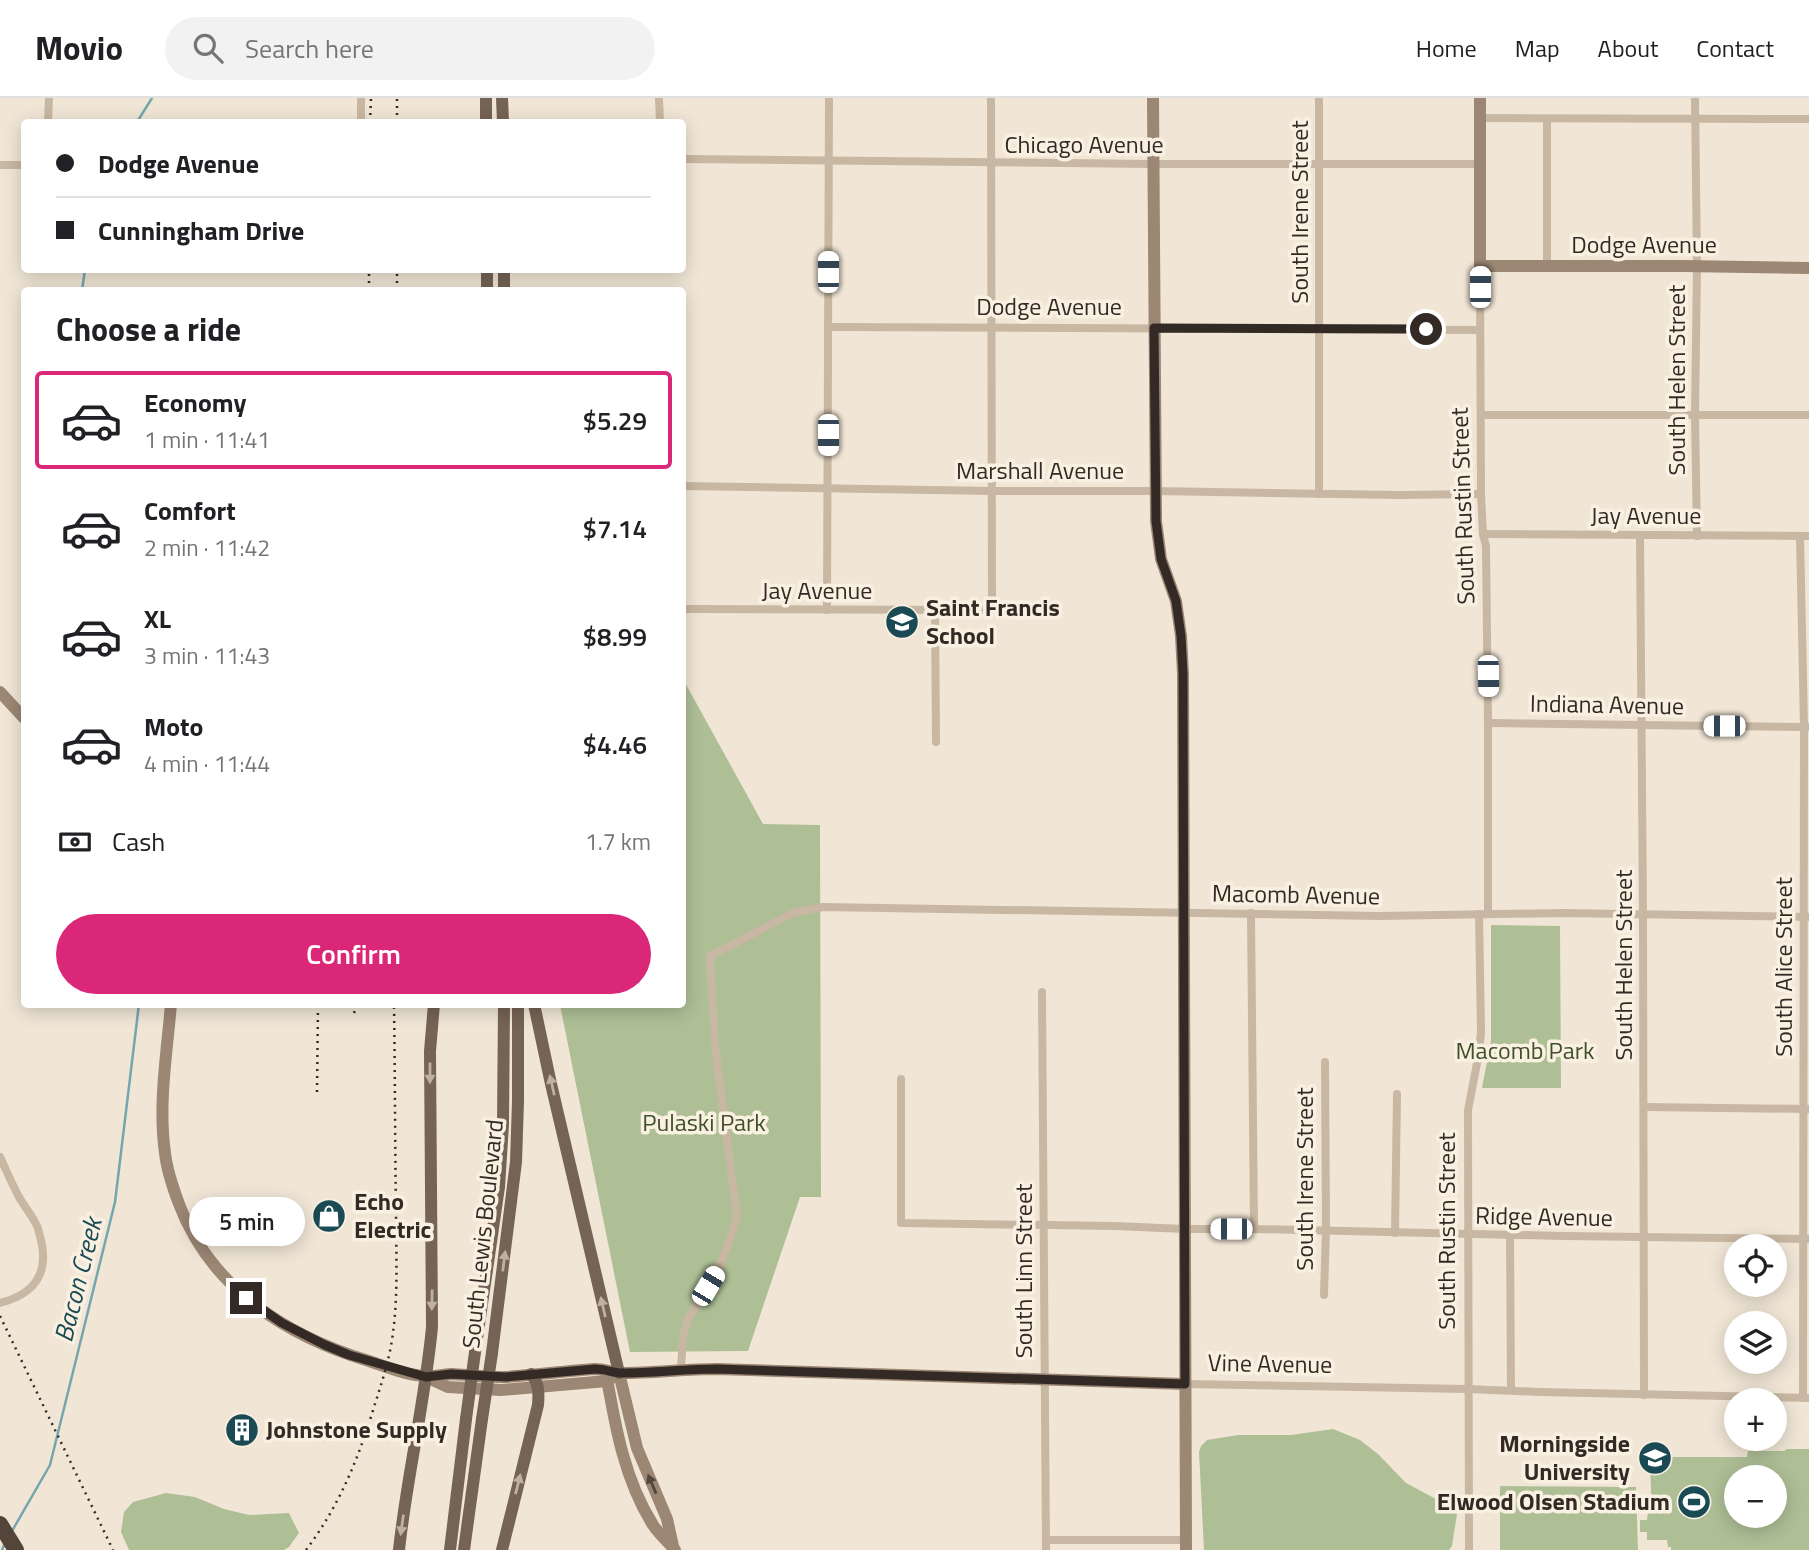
<!DOCTYPE html>
<meta charset="utf-8">
<style>
:root{--surface:#fff;--page:#f2f2f2;--text:#202124;--muted:#757577;--line:#e0e0e0;--accent:#db2777}
body{margin:0;font-family:"Titillium Web",sans-serif;background:var(--page);color:var(--text);height:100vh;display:flex;flex-direction:column;font-size:26px;white-space:nowrap}
*{box-sizing:border-box;margin:0}
p{font-size:23px;color:var(--muted)}
.icon{flex:none;width:38px;height:38px;fill:none;stroke:currentColor;stroke-width:2;stroke-linecap:round;stroke-linejoin:round}
.map{position:relative;flex:1;overflow:hidden}
.sheet{position:absolute;left:21px;top:189px;width:665px;height:721px;display:flex;flex-direction:column;background:var(--surface);border-radius:7px;box-shadow:0 4px 18px #0003}
.sheet>*{flex:none}
.guide{position:absolute;left:21px;top:21px;width:665px;height:154px;border-radius:7px;box-shadow:0 4px 18px #0003;display:grid;align-content:center;height:154px;padding:0 35px;background:var(--surface)}
.tools{position:absolute;left:1724px;top:1136px;display:grid;gap:14px}
.tools a{display:grid;place-items:center;width:63px;height:63px;border-radius:50%;background:var(--surface);box-shadow:0 4px 18px #0003;font-size:35px}
.end{position:absolute;width:32px;height:32px;margin:-16px;border:9px solid #332a25;background:#fff;box-shadow:0 0 0 4px #fff}
.from{border-radius:50%}
.bubble{position:absolute;height:49px;border-radius:24px;background:var(--surface);box-shadow:0 4px 18px #0003;font-size:23px;font-weight:600;line-height:49px;text-align:center}
.car{position:absolute;width:21px;height:42px;margin:-21px -10px;border-radius:9px;box-shadow:0 0 5px 2px #0007;background:linear-gradient(#fff 24%,#345 0 40%,#fff 0 76%,#345 0 86%,#fff 0)}
.guide b{display:flex;align-items:center;gap:24px;height:66px;font-size:26px}
.guide b+b{border-top:2px solid var(--line)}
.guide i{width:18px;height:18px;background:var(--text)}
ul{padding:0;list-style:none}
li{display:flex;align-items:center;gap:21px;height:98px;margin:0 14px 10px;padding:0 21px;border:4px solid transparent;border-radius:7px}
li div{flex:1}
li b{display:block;font-size:26px}
li em{font-style:normal;font-weight:600}
li.active{border-color:var(--accent)}
li>.icon{width:63px;height:63px;stroke-width:1.5}
h2{padding:0 35px;font-size:32px;line-height:84px}
.pay{display:flex;align-items:center;gap:18px;height:77px;padding:0 35px;font-size:26px}
.pay p{margin-inline-start:auto}
.action{display:flex;gap:14px;margin-top:auto;padding:14px 35px}
.action a{flex:1;height:80px;border-radius:42px;background:var(--accent);color:#fff;font-size:28px;font-weight:600;line-height:80px;text-align:center}
header{display:flex;align-items:center;gap:42px;box-sizing:border-box;height:98px;padding:0 35px;background:var(--surface);border-bottom:2px solid var(--line)}
header strong{font-size:33px}
nav{display:flex;gap:38px;margin-inline-start:auto;font-size:24px}
.search{width:490px;height:63px;background:var(--page);display:flex;align-items:center;gap:18px;box-sizing:border-box;padding:0 24px;border-radius:38px;color:var(--muted);font-size:26px}
.map>svg:first-child{display:block}
.green{fill:#aebf96;fill-rule:evenodd}
.lines{fill:none;stroke-linecap:round;stroke-linejoin:round}
.stream{stroke:#75a6ae;stroke-width:2.5}
.street{stroke:#c8b7a2;stroke-width:8}
.secondary{stroke:#9c8674;stroke-width:12}
.primary{stroke:#756355;stroke-width:12}
.highway{stroke:#54453b;stroke-width:16}
.rail{stroke:#332a25;stroke-width:2.5;stroke-dasharray:2 5;stroke-linecap:butt}
.primary-bridge{stroke:#756355;stroke-width:12}
.oneway{fill:#beb1a3}
.oneway2{fill:#52463d}
.route{stroke:#332a25;stroke-width:9}
.labels{text-anchor:middle;stroke-width:7;stroke-linejoin:round;paint-order:stroke}
.street-label{font-size:24px;fill:#332a25;stroke:#f9f0e2}
.poi-label{font-size:24px;font-weight:bold;fill:#332a25;stroke:#f9f0e2;text-anchor:start}
.park-label{font-size:24px;fill:#3f5128;stroke:#f9f0e2}
.water-label{font-size:26px;font-style:italic;fill:#1a4b54;stroke:#f9f0e2}
</style>
<header>
<strong>Movio</strong>
<div class="search"><svg class="icon" aria-label="search" viewBox="0 0 24 24"><circle cx="10" cy="10" r="6"/><path d="M15 15l6 6"/></svg>Search here</div>
<nav><a>Home</a><a>Map</a><a>About</a><a>Contact</a></nav>
</header>
<div class="map">
<svg width="1809" height="1452" viewBox="0 0 1809 1452">
<rect width="100%" height="100%" fill="#f1e6d6"/>
<!-- green -->
<g class="green">
<path d="M683,581L763,726L820,727L821,1099H800L748,1253L630,1254L560,907L682,906Z"/>
<path d="M1491,827L1560,828L1561,990H1482L1491,943Z"/>
<path d="M1333,1331L1360,1342L1378,1356L1406,1385L1436,1401L1457,1416L1452,1448L1449,1452H1204L1199,1354L1201,1348L1207,1342L1238,1337H1291Z"/>
<path d="M1787,1351H1809V1452H1671V1449H1668L1667,1442H1647V1434H1640V1422H1647L1648,1413H1652L1650,1368L1665,1359H1747L1748,1353H1784ZM1736,1379H1774V1418H1736Z"/>
<path d="M1500,1388L1636,1389L1638,1452H1500Z"/>
<path d="M166,1395L195,1399L224,1411L249,1417L289,1415L299,1435L289,1449L284,1452H129L121,1434L124,1414L133,1404Z"/>
</g>
<g class="lines">
<!-- stream -->
<g class="stream">
<path d="M137,24L152,0"/>
<path d="M82,192L85,172"/>
<path d="M12,1433L50,1367L115,1104L139,906"/>
<path d="M2,1452L5,1445"/>
</g>
<!-- street -->
<g class="street">
<path d="M361,0V24"/>
<path d="M659,0L660,24"/>
<path d="M1319,0V396"/>
<path d="M1695,0L1697,168L1695,318L1697,438"/>
<path d="M1480,20L1809,21"/>
<path d="M1547,21V168"/>
<path d="M48,24L49,0"/>
<path d="M682,61L1152,66H1480"/>
<path d="M0,67H24"/>
<path d="M1480,168L1481,396L1483,436L1486,448L1488,625V816"/>
<path d="M828,229L1480,232"/>
<path d="M1481,317H1809"/>
<path d="M682,388L992,393H1155L1399,397L1481,396"/>
<path d="M1483,436L1809,438"/>
<path d="M1640,438L1643,816L1644,1297"/>
<path d="M1800,438L1804,629L1803,1300"/>
<path d="M683,511L992,512L991,0"/>
<path d="M827,512L829,0"/>
<path d="M935,512L936,644"/>
<path d="M1488,625L1807,629"/>
<path d="M1251,815L1254,1131"/>
<path d="M1042,894L1046,1452"/>
<path d="M901,981V1125L1114,1128L1185,1131H1254L1564,1138L1809,1141"/>
<path d="M1644,1009L1809,1011"/>
<path d="M0,1059C6,1072 12,1086 19,1099C24,1108 31,1116 36,1126C39,1131 39,1136 41,1142C49,1176 34,1196 0,1205"/>
<path d="M1395,1135L1397,996"/>
<path d="M1510,1137L1511,1292"/>
<path d="M1324,1197L1326,1132L1325,964"/>
<path d="M681,1271L683,1238L688,1221L718,1172L730,1142L737,1118L715,949L710,858L793,815L823,809L1380,818L1563,815L1809,819"/>
<path d="M1185,1286L1468,1291L1541,1294L1809,1300"/>
<path d="M1046,1442H1186"/>
<path d="M1469,1452L1468,1012L1479,955L1481,934L1479,816"/>
</g>
<!-- secondary -->
<g class="secondary">
<path d="M1153,0L1156,423L1161,461L1176,503L1181,538L1183,576L1186,1452"/>
<path d="M1480,0V168H1683L1809,170"/>
<path d="M0,594L24,620"/>
<path d="M171,906C167,955 158,1006 165,1055C167,1073 173,1090 179,1106C211,1190 286,1238 369,1263C387,1269 406,1277 425,1278C434,1279 443,1276 452,1276C469,1277 487,1279 505,1279C535,1277 565,1273 595,1271C605,1271 613,1275 622,1275C654,1275 685,1271 717,1271L1185,1286"/>
<path d="M606,1275C615,1327 624,1381 653,1427C659,1436 668,1444 675,1452"/>
<path d="M619,1275L637,1350L667,1421L673,1448"/>
<path d="M426,1279L448,1289L501,1292L607,1283L619,1275"/>
</g>
<!-- primary -->
<g class="primary">
<path d="M486,0V24"/>
<path d="M502,0L503,24"/>
<path d="M504,172V192"/>
<path d="M487,192V172"/>
<path d="M534,906L551,986L619,1275"/>
<path d="M475,1254L499,1089L503,1026L504,906"/>
<path d="M492,1255L516,1064L518,1003V906"/>
<path d="M399,1452C407,1377 425,1304 432,1229L430,953L434,906"/>
<path d="M450,1452L466,1321"/>
<path d="M464,1452L482,1321"/>
<path d="M502,1452L538,1307C539,1295 539,1285 531,1276"/>
</g>
<!-- highway -->
<path class="highway" d="M0,1426L16,1452"/>
<!-- rail -->
<g class="rail">
<path d="M370,24L371,0"/>
<path d="M397,24V0"/>
<path d="M369,192V172"/>
<path d="M397,192V172"/>
<path d="M354,915L357,906"/>
<path d="M317,994L318,906"/>
<path d="M0,1218L113,1452"/>
<path d="M306,1452C339,1408 358,1362 374,1309C380,1290 386,1272 390,1253C399,1208 396,1160 396,1114C395,1045 395,976 394,906"/>
</g>
<!-- primary-bridge -->
<g class="primary-bridge">
<path d="M466,1321L475,1254"/>
<path d="M482,1321L492,1255"/>
</g>
</g>
<!-- one-way arrows -->
<defs><path id="oneway-solid" d="M-6-.8H1V-3.2L6.5 0L1 3.2V.8H-6Z" transform="scale(1.75)"/></defs>
<g class="oneway">
<use href="#oneway-solid" transform="translate(430 975) rotate(90)"/>
<use href="#oneway-solid" transform="translate(552 987) rotate(-103)"/>
<use href="#oneway-solid" transform="translate(504 1163) rotate(-83)"/>
<use href="#oneway-solid" transform="translate(432 1202) rotate(91)"/>
<use href="#oneway-solid" transform="translate(603 1209) rotate(-103)"/>
<use href="#oneway-solid" transform="translate(518 1386) rotate(-76)"/>
<use href="#oneway-solid" transform="translate(402 1427) rotate(98)"/>
</g>
<use class="oneway2" href="#oneway-solid" transform="translate(652 1386) rotate(-113)"/>
<g class="lines">
<!-- route -->
<path class="route" d="M246,1200L282,1225L325,1247L349,1257L426,1279L451,1276L506,1279L595,1271C605,1271 613,1275 622,1275C654,1275 685,1271 717,1271L1185,1286L1183,576L1181,538L1176,503L1161,461L1156,423L1154,230L1426,231"/>
</g>
<!-- icons -->
<defs>
<g id="school-disc" transform="scale(1.75)"><circle r="9.5" fill="#1a4b54" stroke="#f9f0e2"/><path d="M0-5L7-2L0 1L-7-2ZM-4 1L0 2.5L4 1V4Q0 6-4 4Z" fill="#fff"/></g>
<g id="shop-disc" transform="scale(1.75)"><circle r="9.5" fill="#1a4b54" stroke="#f9f0e2"/><path d="M-5-2.5h2.3a2.7 3.5 0 0 1 5.4 0H5L5.5 6h-11ZM-1.5-2.5h3a1.5 2.3 0 0 0-3 0Z" fill="#fff"/></g>
<g id="building-disc" transform="scale(1.75)"><circle r="9.5" fill="#1a4b54" stroke="#f9f0e2"/><path d="M-4-6H4V6H1V3H-1V6H-4ZM-2.5-4.3h1.7v1.8h-1.7ZM.8-4.3h1.7v1.8H.8ZM-2.5-1h1.7V.8h-1.7ZM.8-1h1.7V.8H.8Z" fill="#fff"/></g>
<g id="university-disc" transform="scale(1.75)"><circle r="9.5" fill="#1a4b54" stroke="#f9f0e2"/><path d="M0-5L7-2L0 1L-7-2ZM-4 1L0 2.5L4 1V4Q0 6-4 4Z" fill="#fff"/></g>
<g id="stadium-disc" transform="scale(1.75)"><circle r="9.5" fill="#1a4b54" stroke="#f9f0e2"/><path d="M0-5a6.5 5 0 1 0 0 10a6.5 5 0 1 0 0-10ZM-3.5-1.8h7v3.6h-7Z" fill="#fff"/></g>
</defs>
<g fill-rule="evenodd">
<use href="#school-disc" x="902" y="524"/>
<use href="#shop-disc" x="329" y="1118"/>
<use href="#building-disc" x="242" y="1332"/>
<use href="#university-disc" x="1655" y="1360"/>
<use href="#stadium-disc" x="1694" y="1404"/>
</g>
<g class="labels">
<!-- street labels -->
<g class="street-label">
<text x="1084" y="55">Chicago Avenue</text>
<text transform="translate(1300 114) rotate(-90)" y="8">South Irene Street</text>
<text x="1644" y="155">Dodge Avenue</text>
<text x="1049" y="217">Dodge Avenue</text>
<text transform="translate(1677 282) rotate(-90)" y="8">South Helen Street</text>
<text x="1040" y="381">Marshall Avenue</text>
<text transform="translate(1463 408) rotate(-92)" y="8">South Rustin Street</text>
<text x="1646" y="426">Jay Avenue</text>
<text x="817" y="501">Jay Avenue</text>
<text transform="translate(1607 607) rotate(1)" y="8">Indiana Avenue</text>
<text transform="translate(1296 797) rotate(1)" y="8">Macomb Avenue</text>
<text transform="translate(1624 867) rotate(-90)" y="8">South Helen Street</text>
<text transform="translate(1784 869) rotate(-90)" y="8">South Alice Street</text>
<text transform="translate(1305 1081) rotate(-90)" y="8">South Irene Street</text>
<text transform="translate(1544 1119) rotate(1)" y="8">Ridge Avenue</text>
<text transform="translate(1447 1133) rotate(-90)" y="8">South Rustin Street</text>
<text transform="translate(483 1136) rotate(-84)" y="8">South Lewis Boulevard</text>
<text transform="translate(1024 1173) rotate(-90)" y="8">South Linn Street</text>
<text transform="translate(1270 1266) rotate(1)" y="8">Vine Avenue</text>
</g>
<!-- poi labels -->
<g class="poi-label">
<text x="926" y="518">Saint Francis<tspan x="926" dy="28">School</tspan></text>
<text x="354" y="1112">Echo<tspan x="354" dy="28">Electric</tspan></text>
<text x="266" y="1340">Johnstone Supply</text>
<text x="1630" y="1354" text-anchor="end">Morningside<tspan x="1630" dy="28">University</tspan></text>
<text x="1670" y="1412" text-anchor="end">Elwood Olsen Stadium</text>
</g>
<!-- park labels -->
<g class="park-label">
<text x="1525" y="961">Macomb Park</text>
<text x="704" y="1033">Pulaski Park</text>
</g>
<!-- water labels -->
<g class="water-label">
<text transform="translate(78 1182) rotate(-76)" y="9">Bacon Creek</text>
</g>
</g>
</svg>
<div class="tools">
<a><svg class="icon" aria-label="locate" viewBox="0 0 24 24"><circle cx="12" cy="12" r="6"/><path d="M12 2v4M12 18v4M2 12h4M18 12h4"/></svg></a>
<a><svg class="icon" aria-label="layers" viewBox="0 0 24 24"><path d="M12 4l9 5-9 5-9-5zM3 14l9 5 9-5"/></svg></a>
<a>+</a>
<a>−</a>
</div>
<i class="end from" style="left:1426px;top:231px"></i>
<i class="end" style="left:246px;top:1200px"></i>
<div class="bubble" style="left:189px;top:1099px;width:116px">5 min</div>
<i class="car" style="left:828px;top:174px;rotate:0deg"></i>
<i class="car" style="left:1480px;top:189px;rotate:0deg"></i>
<i class="car" style="left:828px;top:337px;rotate:180deg"></i>
<i class="car" style="left:1488px;top:578px;rotate:179deg"></i>
<i class="car" style="left:1724px;top:628px;rotate:270deg"></i>
<i class="car" style="left:1231px;top:1131px;rotate:270deg"></i>
<i class="car" style="left:708px;top:1188px;rotate:31deg"></i>
<div class="guide">
<b><i class="from"></i>Dodge Avenue</b>
<b><i></i>Cunningham Drive</b>
</div>
<section class="sheet">
<h2>Choose a ride</h2>
<ul>
<li class="active"><svg class="icon" aria-label="car" viewBox="0 0 24 24"><path d="M5 17H2v-5l4-1 3-4h7l3 4 3 1v5h-3M9 17h6M6 11h13"/><circle cx="7" cy="17" r="2"/><circle cx="17" cy="17" r="2"/></svg><div><b>Economy</b><p>1 min · 11:41</p></div><em>$5.29</em></li>
<li><svg class="icon" aria-label="car" viewBox="0 0 24 24"><path d="M5 17H2v-5l4-1 3-4h7l3 4 3 1v5h-3M9 17h6M6 11h13"/><circle cx="7" cy="17" r="2"/><circle cx="17" cy="17" r="2"/></svg><div><b>Comfort</b><p>2 min · 11:42</p></div><em>$7.14</em></li>
<li><svg class="icon" aria-label="car" viewBox="0 0 24 24"><path d="M5 17H2v-5l4-1 3-4h7l3 4 3 1v5h-3M9 17h6M6 11h13"/><circle cx="7" cy="17" r="2"/><circle cx="17" cy="17" r="2"/></svg><div><b>XL</b><p>3 min · 11:43</p></div><em>$8.99</em></li>
<li><svg class="icon" aria-label="car" viewBox="0 0 24 24"><path d="M5 17H2v-5l4-1 3-4h7l3 4 3 1v5h-3M9 17h6M6 11h13"/><circle cx="7" cy="17" r="2"/><circle cx="17" cy="17" r="2"/></svg><div><b>Moto</b><p>4 min · 11:44</p></div><em>$4.46</em></li>
</ul>
<div class="pay"><svg class="icon" aria-label="cash" viewBox="0 0 24 24"><path d="M3 7h18v10H3z"/><circle cx="12" cy="12" r="2"/></svg>Cash<p>1.7 km</p></div>
<div class="action"><a>Confirm</a></div>
</section>
</div>
